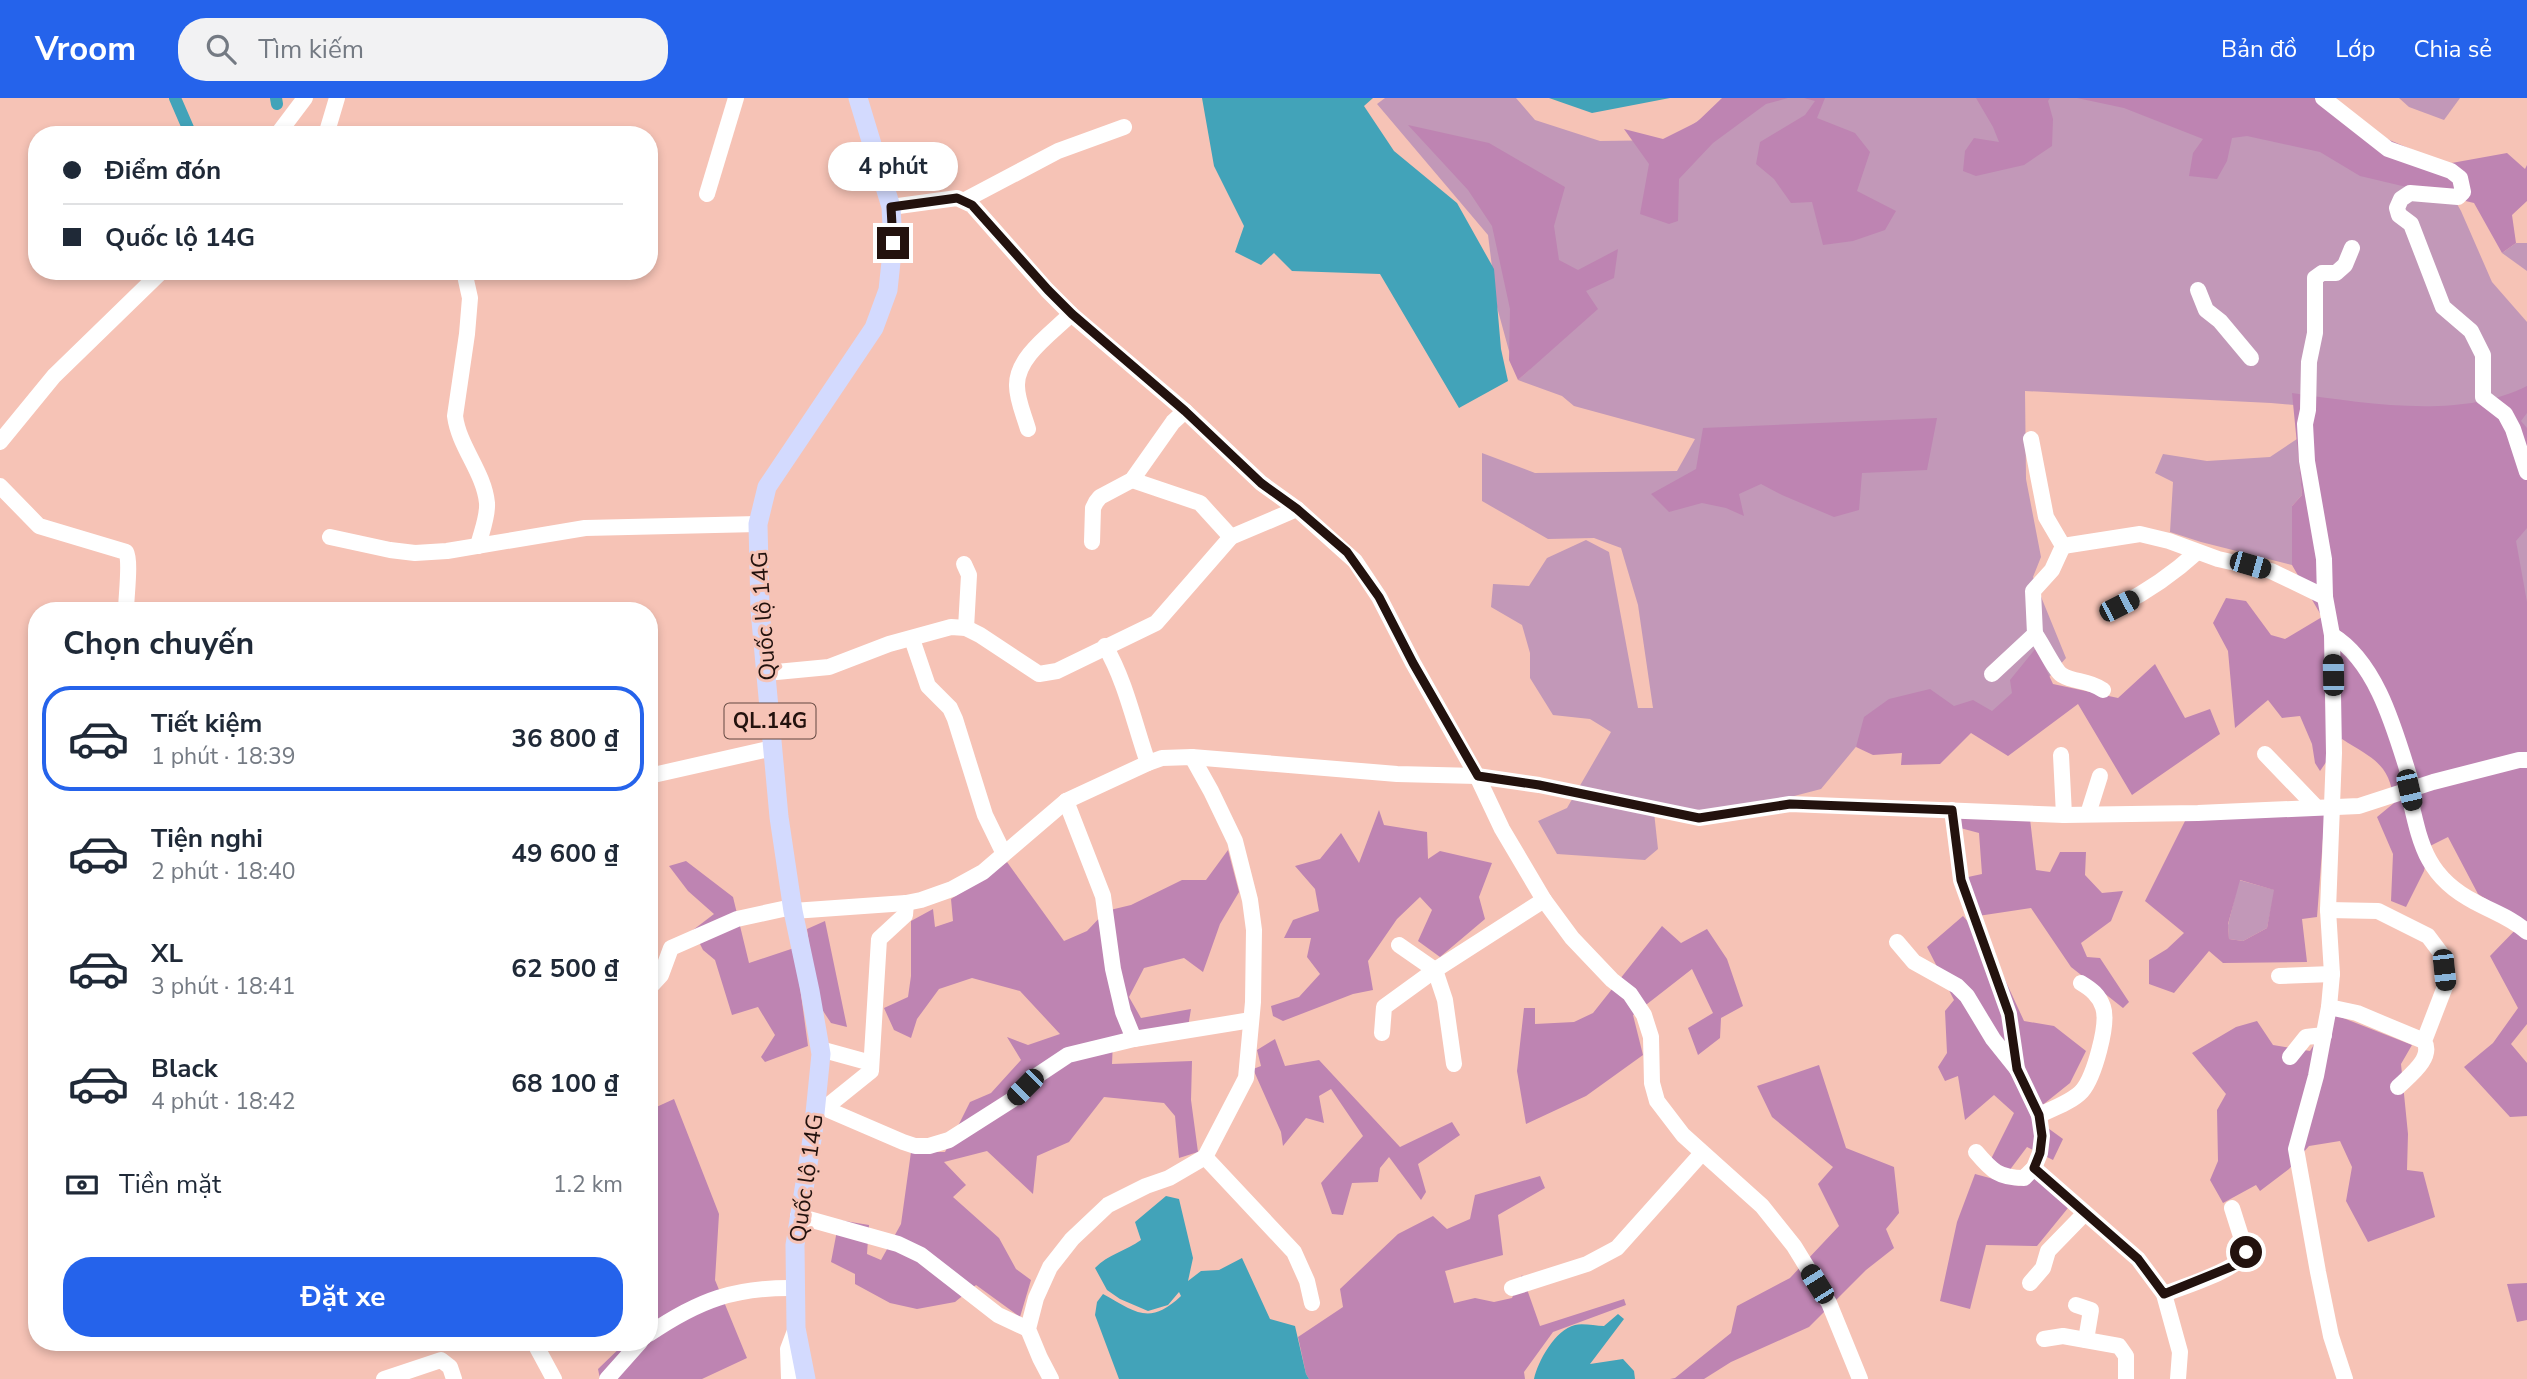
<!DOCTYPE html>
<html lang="vi">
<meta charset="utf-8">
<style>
:root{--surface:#fff;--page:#f2f2f3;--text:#1f2937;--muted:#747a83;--line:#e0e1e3;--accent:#2563eb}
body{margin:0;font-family:"Nunito Sans",sans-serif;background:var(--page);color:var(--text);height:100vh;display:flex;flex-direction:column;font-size:26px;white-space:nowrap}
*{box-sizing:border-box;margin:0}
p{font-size:23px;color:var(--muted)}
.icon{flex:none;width:38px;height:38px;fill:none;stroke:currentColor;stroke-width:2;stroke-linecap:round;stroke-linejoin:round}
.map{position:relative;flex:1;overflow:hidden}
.details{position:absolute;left:28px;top:504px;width:630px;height:749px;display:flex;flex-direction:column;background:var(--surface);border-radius:28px;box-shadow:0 4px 10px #0003}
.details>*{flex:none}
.hud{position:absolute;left:28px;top:28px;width:630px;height:154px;border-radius:28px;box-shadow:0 4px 10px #0003;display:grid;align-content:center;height:154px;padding:0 35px;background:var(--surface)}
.end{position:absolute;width:32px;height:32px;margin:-16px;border:9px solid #23120e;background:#fff;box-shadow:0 0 0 4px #fff}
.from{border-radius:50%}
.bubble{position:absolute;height:49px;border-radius:24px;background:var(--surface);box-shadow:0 4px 10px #0003;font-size:23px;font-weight:700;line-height:49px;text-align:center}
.car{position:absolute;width:21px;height:42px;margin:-21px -10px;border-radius:9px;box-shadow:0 0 5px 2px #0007;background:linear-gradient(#222 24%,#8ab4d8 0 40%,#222 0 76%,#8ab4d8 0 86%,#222 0)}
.hud b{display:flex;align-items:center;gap:24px;height:66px;font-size:26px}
.hud b+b{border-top:2px solid var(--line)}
.hud i{width:18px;height:18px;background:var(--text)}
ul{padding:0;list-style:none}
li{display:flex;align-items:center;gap:21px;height:105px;margin:0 14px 10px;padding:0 21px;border:4px solid transparent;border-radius:28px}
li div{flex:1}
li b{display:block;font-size:26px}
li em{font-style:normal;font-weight:700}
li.active{border-color:var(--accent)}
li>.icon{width:63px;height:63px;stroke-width:1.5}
h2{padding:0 35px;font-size:32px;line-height:84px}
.pay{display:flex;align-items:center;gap:18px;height:77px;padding:0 35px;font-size:26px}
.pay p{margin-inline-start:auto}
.action{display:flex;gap:14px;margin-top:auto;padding:14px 35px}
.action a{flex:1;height:80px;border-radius:28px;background:var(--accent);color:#fff;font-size:28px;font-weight:700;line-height:80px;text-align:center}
header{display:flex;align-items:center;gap:42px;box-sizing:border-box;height:98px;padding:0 35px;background:var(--accent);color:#fff}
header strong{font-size:33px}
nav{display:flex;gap:38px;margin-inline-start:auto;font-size:24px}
.search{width:490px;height:63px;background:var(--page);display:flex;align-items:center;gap:18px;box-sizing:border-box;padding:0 24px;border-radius:28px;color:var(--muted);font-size:26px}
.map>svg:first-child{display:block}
.green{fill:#c298b8}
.forest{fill:#be84b2;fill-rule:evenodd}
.water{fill:#42a3b9}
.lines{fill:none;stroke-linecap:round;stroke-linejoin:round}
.canal{stroke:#42a3b9;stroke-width:12}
.minor{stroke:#fff;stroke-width:16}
.major{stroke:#d3dafe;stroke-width:19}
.route{stroke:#23120e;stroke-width:9}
.labels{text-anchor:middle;stroke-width:6;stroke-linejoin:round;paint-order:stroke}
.shield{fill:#f6c3b6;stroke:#624740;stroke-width:2}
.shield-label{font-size:21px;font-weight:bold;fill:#23120e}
.street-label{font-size:23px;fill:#23120e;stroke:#f6c3b6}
</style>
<header>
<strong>Vroom</strong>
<div class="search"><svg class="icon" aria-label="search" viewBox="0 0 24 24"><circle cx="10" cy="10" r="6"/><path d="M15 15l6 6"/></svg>Tìm kiếm</div>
<nav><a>Bản đồ</a><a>Lớp</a><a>Chia sẻ</a></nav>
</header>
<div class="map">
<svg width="2527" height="1281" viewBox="0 0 2527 1281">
<rect width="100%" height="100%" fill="#f6c3b6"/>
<!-- green -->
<g class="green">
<path d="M1385,0H1516L1535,22L1600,43L1671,42L1730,0H2313L2441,78L2461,113L2492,184L2527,224V591L2425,319L2271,305L2025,293L2026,381L2041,459L2033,479L2066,560L2011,622L1884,615L1821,691L1717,718L1653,705L1658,751L1645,762L1557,756L1538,723L1567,710L1611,634L1590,621L1553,617L1530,580V555L1522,527L1491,509L1493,486L1529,488L1547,460L1586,442L1609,454L1638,610H1653L1638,507L1621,450L1594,440L1548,441L1482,403V355L1535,375L1677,373L1695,341L1574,308L1562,298L1518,282L1530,271L1509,253L1497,209L1488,137L1377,6Z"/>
<path d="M2399,0H2460L2444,22L2409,9Z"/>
<path d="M2516,145H2527V173L2502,155Z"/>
<path d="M2297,341L2302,397L2292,408V467L2201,444L2170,434L2173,384L2155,375L2163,356L2207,363L2270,359Z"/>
<path d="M2239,782L2275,792L2267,830L2243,843L2229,841L2228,827Z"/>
</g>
<!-- forest -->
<g class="forest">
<path d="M1722,0H1788L1766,6L1713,45L1679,81L1678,123L1669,126L1640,116L1649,66L1624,31L1663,41L1697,24Z"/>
<path d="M1804,0H1825L1817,20L1855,35L1870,54L1857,93L1896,113L1885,132L1853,143L1823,147L1812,104L1791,105L1774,81L1756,66L1760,44L1805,17L1815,3Z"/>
<path d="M1976,0H2050L2048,3L2053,21L2052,48L2024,67L1976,78L1963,73L1965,53L1974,40L1999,44L1993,29Z"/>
<path d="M2077,0H2328L2380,38L2446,66L2507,55L2525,71L2527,67V103L2512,117L2516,145L2502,155L2474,105L2360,78L2320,54L2247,38L2232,40L2227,63L2217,81L2189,78L2193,55L2203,41L2124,10Z"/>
<path d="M1408,27L1489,45L1565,89L1554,128L1559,162L1578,172L1618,151L1614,180L1586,193L1598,211L1518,282L1509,262L1510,211L1492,128L1468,92Z"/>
<path d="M2527,288V315L2521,323L2527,330V430L2516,443L2527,504V926L2511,946L2527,965V1018L2510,1019L2464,969L2493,945L2518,910L2490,858L2523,824L2478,796L2448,739L2430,748L2424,773L2406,809L2391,803L2393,756L2377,719L2394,705C2390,665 2373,661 2342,641L2320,673L2315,665L2312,646L2300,618L2282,620L2268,602L2235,630L2228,553L2213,525L2226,500L2246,503L2271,537L2285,541L2322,519L2292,467V408L2302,397L2292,295C2364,305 2460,322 2527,288Z"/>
<path d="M1937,320L1927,372L1862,375L1859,412L1834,419L1782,397L1761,386L1739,396L1744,418L1726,410L1702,405L1669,414L1651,396L1696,371L1703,330Z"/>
<path d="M2036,550L2053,586L2118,600L2155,566L2185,620L2210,611L2220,636L2132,697L2078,606L2008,658L1971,635L1940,666L1901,667L1902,655L1873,657L1856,649L1864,619L1889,601L1930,591L1954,608L1973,602L1992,613L2012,595L2010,582Z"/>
<path d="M1379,712L1384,727L1427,734L1428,761L1440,753L1492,765L1479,799L1485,821L1440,859L1418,843L1432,812L1420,799L1397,821L1368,863L1373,892L1353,896L1283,923L1273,918L1271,908L1299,899L1320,876L1307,859L1311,840H1284L1293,822L1319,813L1315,791L1295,768L1320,761L1341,735L1359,765Z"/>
<path d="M2325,714L2317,819L2302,821L2307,864L2223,865L2209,853L2174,895L2149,886V862L2167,851L2184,835L2145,803L2185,723ZM2240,782L2274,792L2267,830L2243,843L2229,841L2228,826Z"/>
<path d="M1948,719L2030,721L2036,772L2050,774L2060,754H2086L2085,777L2102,795L2123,793L2111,823L2081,845L2087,859L2100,860L2129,904L2123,910L2071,869L2031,810L1978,818L1968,779L1982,776L1979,735L1949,727Z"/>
<path d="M1228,752L1239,794L1220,826L1203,874L1184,860L1144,870L1129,899L1141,920L1191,911L1188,929L1113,943L1112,966L1192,963L1191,1002L1198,1054L1179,1060L1175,1018L1164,1005L1104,999L1069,1044L1037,1058L1033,1096L987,1053L944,1064L966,1087L953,1099L999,1140L1016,1171L1031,1182L1020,1219L976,1187L955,1204L917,1211L890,1205L855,1186V1176L831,1164L839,1122L869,1127L867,1156L881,1162L901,1126L911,1054H945L970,1004L991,995L1021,962L1007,939L1028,947L1060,936L1020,893L972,880L939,891L917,921L911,940L894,932L884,910L908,899L911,878V823L933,811L935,829L953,823L951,801L1007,764L1064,843L1087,833L1106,813L1131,807L1182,782H1206Z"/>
<path d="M686,763L733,799L749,865L809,845L807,831L825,823L847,929L831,925L798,875L808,948L765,964L761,959L775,937L758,909L732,917L715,862L703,852L693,832L714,816L688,793L669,768Z"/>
<path d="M1963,818L1990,849L2024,923L2054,928L2086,953L2070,985L2030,1017L2063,1041L2053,1062L2027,1049L2009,1073L1990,1063L2014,1015L1994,997L1965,1022L1958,978L1945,983L1938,969L1947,955L1945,913L1954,902L1927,849Z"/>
<path d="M1662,828L1681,845L1707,831L1727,861L1743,908L1721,920L1720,940L1698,957L1688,930L1713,915L1692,871L1633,917L1643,957L1586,998L1526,1026L1517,973L1524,910H1535V926L1574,924L1593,915Z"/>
<path d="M2333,916L2412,947L2401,966L2408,1036L2407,1072L2423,1074L2435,1119L2368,1144L2346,1103L2352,1069L2340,1043L2309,1048L2289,1071L2260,1093L2256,1087L2223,1105L2210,1082L2218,1063L2217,1012L2226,996L2192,955L2236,929L2257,923L2273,947L2310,953Z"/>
<path d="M1275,941L1285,968L1319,962L1400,1049L1452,1024L1460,1037L1418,1066L1426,1094L1421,1102L1389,1059L1380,1070L1378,1084L1352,1085L1343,1117L1332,1116L1321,1085L1363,1038L1331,991L1319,998L1324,1025L1306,1020L1283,1048L1281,1034L1253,971L1261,968L1257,952Z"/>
<path d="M1819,967L1846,1050L1894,1069L1899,1115L1886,1131L1894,1150L1866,1172L1809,1229L1731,1264L1704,1281H1670L1675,1280L1731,1235L1737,1208L1790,1180L1839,1128L1818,1086L1833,1069L1772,1019L1757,988Z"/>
<path d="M674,1001L719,1116L715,1182L747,1260L702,1281H600L598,1271L626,1244H649V1006L652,1011Z"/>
<path d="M1975,1076L2019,1088L2036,1080L2068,1110L2037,1148L1986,1147L1970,1211L1940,1203L1957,1124Z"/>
<path d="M1540,1078L1545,1090L1498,1117L1503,1157L1445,1173L1454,1205L1475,1200L1494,1204L1512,1200L1522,1177L1540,1228L1624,1201L1626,1207L1553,1234L1524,1274L1525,1281H1309L1306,1276L1298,1239L1343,1209L1340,1191L1398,1136L1433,1118L1447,1131L1470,1121L1475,1097Z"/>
<path d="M2527,1185V1222L2517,1224L2507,1186Z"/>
</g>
<!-- water -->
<g class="water">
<path d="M1202,0H1373L1364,8L1394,53L1457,105L1494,171L1501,251L1508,283L1459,310L1380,176L1292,173L1274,155L1261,167L1235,154L1244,128L1214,68Z"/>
<path d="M1549,0H1670L1592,15Z"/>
<path d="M1166,1098L1179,1101L1193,1160L1188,1183L1201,1173L1219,1172L1242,1160L1270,1221L1295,1228L1306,1276L1309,1281H1119L1095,1217L1097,1204L1103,1196C1136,1214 1149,1228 1181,1198L1179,1194L1168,1207L1148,1213L1120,1201L1107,1192L1095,1170C1108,1156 1126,1153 1141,1142L1135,1124Z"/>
<path d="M1618,1216L1624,1221L1590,1266L1623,1261L1634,1273L1635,1281H1534C1538,1263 1555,1232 1575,1227C1583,1225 1595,1228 1604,1228Z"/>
</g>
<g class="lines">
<!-- canal -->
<g class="canal">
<path d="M175,0L191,37"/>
<path d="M276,0L277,6"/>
</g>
<!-- minor -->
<g class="minor">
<path d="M2323,0L2388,51L2451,73L2460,80L2463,94L2458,99L2410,95L2401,101L2397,110L2399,117L2411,126L2443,209L2471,233L2483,257V299L2505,316L2513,331L2527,374"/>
<path d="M277,37L305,0"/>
<path d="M326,37L337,0"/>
<path d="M707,96L736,0"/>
<path d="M965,102L1058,53L1124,29"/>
<path d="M891,109L957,100L972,107L1047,192L1071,216L1185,313L1261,385L1297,411L1355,463L1379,499L1413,565L1477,678L1502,731L1544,802L1572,840L1612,882L1630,896L1644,917L1651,939L1652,985L1657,1003L1683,1037L1762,1108L1794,1148L1829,1205L1860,1281"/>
<path d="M464,173L470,200L467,236L455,318C459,349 484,374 487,405C488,419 481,435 478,448"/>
<path d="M2198,192L2206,212L2220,223L2251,260"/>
<path d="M1028,331C1024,317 1017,302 1017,288C1016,259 1052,235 1071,216"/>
<path d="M2031,341L2046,419L2063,448L2140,436L2169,443L2218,461L2271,473L2325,499"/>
<path d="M0,344L54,278L162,173"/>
<path d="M1132,382L1200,405L1231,439"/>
<path d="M0,388L39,428L126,454C131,463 126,499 126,513"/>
<path d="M330,439L390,452L415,455L447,453L585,430L758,426"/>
<path d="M1092,444L1093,410L1096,404L1100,399L1132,382L1173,324L1185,313"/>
<path d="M964,466L969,477L966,530"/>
<path d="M2119,508C2148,493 2173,476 2197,454"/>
<path d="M2035,536C2042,545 2055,573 2062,577C2075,585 2087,581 2103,592"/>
<path d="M2332,537C2380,566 2397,641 2413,690"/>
<path d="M912,541L928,588L950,610L955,621L985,717L1003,754"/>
<path d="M1105,548C1126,584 1134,625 1148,665"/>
<path d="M766,575L829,569L889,546L951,529L966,530L980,537L1039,576L1057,573L1156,525L1231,439L1297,411"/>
<path d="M1992,576L2035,536L2033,493L2052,472L2063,448"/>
<path d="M2265,656L2316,709"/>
<path d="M2061,657L2064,717"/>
<path d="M649,678L773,650"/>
<path d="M2408,692C2420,743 2424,778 2475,804C2493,814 2512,820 2527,834"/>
<path d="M1952,712L1961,782L2009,916L2017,971L2039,1017L2042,1038L2040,1055L2034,1070L2024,1080C1999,1080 1992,1073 1976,1054"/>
<path d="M2088,716L2100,678"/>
<path d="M2328,812L2378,813L2428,838L2443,858L2446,886L2424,943C2434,960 2409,978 2398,989"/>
<path d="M793,813L906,805L921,802L952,791L983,774L1066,703L1148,665L1162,660L1192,659L1397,676L1477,678L1539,687L1699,720L1790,706L2064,717L2198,715L2359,708L2433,684L2519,662H2527"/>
<path d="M1897,844L1914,864L1957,888L1967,898L1993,941L2017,971"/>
<path d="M1399,847L1435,872L1445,902L1454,966"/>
<path d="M2279,878L2332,876"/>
<path d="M649,890L661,877L671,850L737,821L792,809"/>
<path d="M2329,909L2357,915L2424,943"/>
<path d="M1382,935L1384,909L1435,872L1544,802"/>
<path d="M1134,941L1251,922"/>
<path d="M820,951L871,965"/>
<path d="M2290,959L2306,939L2324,937"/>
<path d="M817,1007L903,1044L915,1048H929L949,1042L1015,1000L1035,979L1068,957L1134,941L1123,914L1113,871L1103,798L1066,703"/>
<path d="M825,1010L871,973L879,841L905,817L906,805"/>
<path d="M2039,1017C2052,1011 2072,1004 2082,993C2094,979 2109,926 2103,909C2099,897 2091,891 2081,885"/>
<path d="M1205,1059L1294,1154L1307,1183L1312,1205"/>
<path d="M2034,1070L2138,1161L2164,1196L2180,1254L2178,1281"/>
<path d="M798,1118L898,1146L921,1157L998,1217L1028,1231"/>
<path d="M2030,1185L2043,1170L2048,1153L2085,1115"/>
<path d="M1512,1190L1587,1166L1617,1150L1702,1055"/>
<path d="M2164,1196C2182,1189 2241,1171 2246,1154L2232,1110"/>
<path d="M2076,1207L2091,1212L2086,1242"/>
<path d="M649,1236C699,1202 735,1189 795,1190"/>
<path d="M2044,1241L2063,1238L2119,1248L2126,1258V1281"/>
<path d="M534,1244L554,1281"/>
<path d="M384,1281L441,1262L450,1269L454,1281"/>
<path d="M607,1281L640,1244"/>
<path d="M789,1281L788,1251L796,1230"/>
<path d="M1051,1281L1040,1260L1028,1231L1036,1200L1050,1169L1072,1141L1108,1107L1146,1088L1169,1080L1205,1059L1246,980L1253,904L1254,832L1250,802L1235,743L1211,693L1192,659"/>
<path d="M2345,1281L2331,1238L2318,1174L2296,1051L2316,978L2329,909L2332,876L2328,812L2334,655L2332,537L2325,499L2324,461L2307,363L2305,326L2308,312L2309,264L2315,235V180L2322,175H2336L2345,167L2352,150"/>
</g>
<!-- major -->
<path class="major" d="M806,1281L796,1230L795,1147L813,1035L821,956L810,893L793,813L779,719L760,512L758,426L767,389L874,230L888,192L893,145L891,109L858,0"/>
</g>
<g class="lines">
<!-- route -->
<path class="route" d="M893,145L891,109L957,100L972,107L1048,192L1072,216L1185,313L1261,385L1297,411L1347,454L1379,499L1413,565L1478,678L1539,687L1699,720L1790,706L1952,712L1961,782L2009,916L2017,971L2039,1017L2042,1038L2040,1055L2034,1070L2138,1161L2164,1196L2238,1166L2245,1158L2246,1154"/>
</g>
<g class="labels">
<!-- shield labels -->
<rect class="shield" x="724.5" y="605.5" width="91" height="35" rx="5"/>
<g class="shield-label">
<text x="770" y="630">QL.14G</text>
</g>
<!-- street labels -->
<g class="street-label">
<text transform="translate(763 518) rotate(-94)" y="8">Quốc lộ 14G</text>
<text transform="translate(806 1080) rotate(-82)" y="8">Quốc lộ 14G</text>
</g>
</g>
</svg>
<i class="end from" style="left:2246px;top:1154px"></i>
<i class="end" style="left:893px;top:145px"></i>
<div class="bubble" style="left:828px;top:44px;width:130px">4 phút</div>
<i class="car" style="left:2250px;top:467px;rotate:106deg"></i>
<i class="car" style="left:2119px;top:508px;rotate:63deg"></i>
<i class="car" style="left:2333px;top:577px;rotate:359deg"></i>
<i class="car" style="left:2409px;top:692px;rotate:167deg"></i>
<i class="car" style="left:2444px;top:872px;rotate:174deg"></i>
<i class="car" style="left:1025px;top:989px;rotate:225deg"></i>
<i class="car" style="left:1817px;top:1186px;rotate:328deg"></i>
<div class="hud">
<b><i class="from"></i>Điểm đón</b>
<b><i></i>Quốc lộ 14G</b>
</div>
<section class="details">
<h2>Chọn chuyến</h2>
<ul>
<li class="active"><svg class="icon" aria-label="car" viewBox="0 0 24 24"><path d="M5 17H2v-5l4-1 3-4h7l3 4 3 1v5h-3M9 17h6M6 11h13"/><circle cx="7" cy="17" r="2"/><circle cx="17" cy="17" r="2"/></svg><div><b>Tiết kiệm</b><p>1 phút · 18:39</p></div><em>36 800 ₫</em></li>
<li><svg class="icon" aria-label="car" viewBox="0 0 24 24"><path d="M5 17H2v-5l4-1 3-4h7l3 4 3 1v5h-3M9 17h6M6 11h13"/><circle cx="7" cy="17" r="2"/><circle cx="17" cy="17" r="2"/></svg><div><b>Tiện nghi</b><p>2 phút · 18:40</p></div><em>49 600 ₫</em></li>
<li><svg class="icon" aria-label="car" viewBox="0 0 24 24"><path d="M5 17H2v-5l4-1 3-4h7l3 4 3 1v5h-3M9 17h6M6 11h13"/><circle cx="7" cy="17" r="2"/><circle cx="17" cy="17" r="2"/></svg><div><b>XL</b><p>3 phút · 18:41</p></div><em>62 500 ₫</em></li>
<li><svg class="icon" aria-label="car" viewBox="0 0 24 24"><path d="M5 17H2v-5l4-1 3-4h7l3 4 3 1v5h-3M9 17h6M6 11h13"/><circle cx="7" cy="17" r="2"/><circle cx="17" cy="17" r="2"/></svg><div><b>Black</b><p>4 phút · 18:42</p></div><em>68 100 ₫</em></li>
</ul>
<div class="pay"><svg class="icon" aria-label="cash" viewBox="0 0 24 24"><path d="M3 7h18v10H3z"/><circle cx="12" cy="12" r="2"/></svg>Tiền mặt<p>1.2 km</p></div>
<div class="action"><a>Đặt xe</a></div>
</section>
</div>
